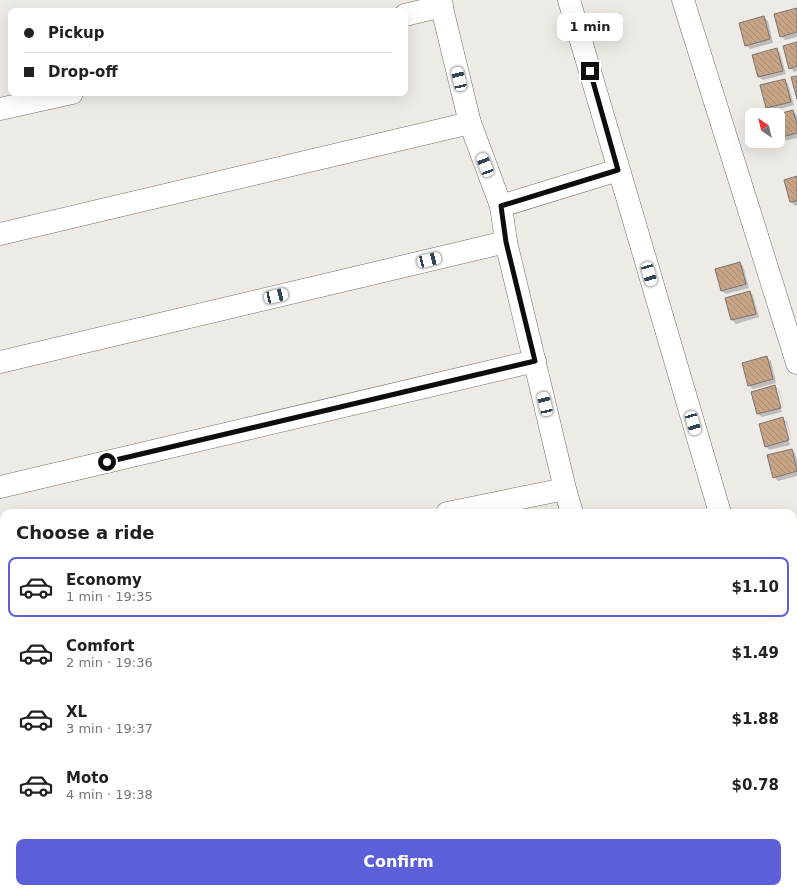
<!DOCTYPE html>
<meta charset="utf-8">
<style>
:root{--surface:#fff;--page:#f2f2f2;--text:#202124;--muted:#757577;--line:#e0e0e0;--accent:#5c5fd7}
body{margin:0;font-family:"DejaVu Sans",sans-serif;background:var(--page);color:var(--text);height:100vh;display:flex;flex-direction:column;font-size:15px;white-space:nowrap}
*{box-sizing:border-box;margin:0}
p{font-size:13px;color:var(--muted)}
.icon{flex:none;width:22px;height:22px;fill:none;stroke:currentColor;stroke-width:2;stroke-linecap:round;stroke-linejoin:round}
.map{position:relative;flex:1;overflow:hidden}
.panel{position:absolute;left:0px;top:509px;width:797px;height:384px;display:flex;flex-direction:column;background:var(--surface);border-radius:12px 12px 0 0;box-shadow:0 4px 16px #0002}
.panel>*{flex:none}
.guide{position:absolute;left:8px;top:8px;width:400px;height:88px;border-radius:8px;box-shadow:0 4px 16px #0002;display:grid;align-content:center;height:88px;padding:0 16px;background:var(--surface)}
.needle{width:26px;rotate:325deg}
.controls{position:absolute;left:745px;top:108px;display:grid;gap:8px}
.controls a{display:grid;place-items:center;width:40px;height:40px;border-radius:8px;background:var(--surface);box-shadow:0 4px 16px #0002;font-size:20px}
.end{position:absolute;width:18px;height:18px;margin:-9px;border:5px solid #0f0d0c;background:#fff;box-shadow:0 0 0 2px #fff}
.from{border-radius:50%}
.bubble{position:absolute;height:28px;border-radius:8px;background:var(--surface);box-shadow:0 4px 16px #0002;font-size:13px;font-weight:800;line-height:28px;text-align:center}
.car{position:absolute;width:12px;height:24px;margin:-12px -6px;border-radius:5px;box-shadow:0 0 3px 1px #0007;background:linear-gradient(#fff 24%,#345 0 40%,#fff 0 76%,#345 0 86%,#fff 0)}
.guide b{display:flex;align-items:center;gap:14px;height:38px;font-size:15px}
.guide b+b{border-top:1px solid var(--line)}
.guide i{width:10px;height:10px;background:var(--text)}
ul{padding:0;list-style:none}
li{display:flex;align-items:center;gap:12px;height:60px;margin:0 8px 6px;padding:0 8px;border:2px solid transparent;border-radius:8px}
li div{flex:1}
li b{display:block;font-size:15px}
li em{font-style:normal;font-weight:800}
li.active{border-color:var(--accent)}
li>.icon{width:36px;height:36px;stroke-width:1.5}
h2{padding:0 16px;font-size:18px;line-height:48px}
.action{display:flex;gap:8px;margin-top:auto;padding:8px 16px}
.action a{flex:1;height:46px;border-radius:8px;background:var(--accent);color:#fff;font-size:16px;font-weight:800;line-height:46px;text-align:center}
.map>svg:first-child{display:block}
.shadow{fill:#0003}
.building{fill:url(#building-back-hatch);stroke:#797572}
.lines{fill:none;stroke-linecap:round;stroke-linejoin:round}
.minor-casing{stroke:#726e6b;stroke-width:23}
.minor{stroke:#fff;stroke-width:22}
.route{stroke:#0f0d0c;stroke-width:5}
</style>
<div class="map">
<svg width="797" height="893" viewBox="0 0 797 893">
<defs>
<pattern id="building-back-hatch" width="6" height="6" patternUnits="userSpaceOnUse"><rect width="6" height="6" fill="#c7a485"/><path d="M-1 5l2 2M0 0l6 6M5-1l2 2" fill="none" stroke="#aa8c72"/></pattern>
</defs>
<rect width="100%" height="100%" fill="#eeeae6"/>
<!-- shadow -->
<g class="shadow">
<path d="M797,9V37L785,40L781,36Z"/>
<path d="M764,17L768,21L773,43L750,49L746,45Z"/>
<path d="M797,43V71L794,72L790,68Z"/>
<path d="M776,49L780,53L786,74L763,80L759,77Z"/>
<path d="M784,80L788,84L794,105L771,111L767,108Z"/>
<path d="M793,111L797,116V138L779,142L778,115Z"/>
<path d="M797,177V205L795,206L791,202Z"/>
<path d="M740,263L743,266L749,288L726,294L722,291Z"/>
<path d="M750,292L753,296L759,317L736,324L732,320L726,298Z"/>
<path d="M767,358L771,361L776,383L753,389L749,385Z"/>
<path d="M775,386L779,390L785,412L778,389H775L782,412L762,417L758,414Z"/>
<path d="M783,419L787,422L793,444L786,422H783L790,445L769,450L766,446Z"/>
<path d="M792,450L795,453L797,460V476L778,481L774,477Z"/>
</g>
<!-- building -->
<g class="building">
<path d="M797,8V32L780,37L774,14Z"/>
<path d="M764,16L770,39L745,46L739,23Z"/>
<path d="M797,42V66L789,69L783,46Z"/>
<path d="M777,48L783,71L758,77L752,55Z"/>
<path d="M797,76V99L791,77Z"/>
<path d="M785,79L791,102L766,108L760,85Z"/>
<path d="M793,110L797,124V133L778,138V115H775Z"/>
<path d="M797,176V201L790,202L784,180Z"/>
<path d="M740,262L746,284L721,291L715,269Z"/>
<path d="M750,291L756,314L731,320L725,298Z"/>
<path d="M767,356L773,379L748,386L742,363Z"/>
<path d="M775,385L781,408L757,414L751,392Z"/>
<path d="M783,417L789,440L765,447L759,424Z"/>
<path d="M792,449L797,471L773,478L767,455Z"/>
</g>
<g class="lines">
<!-- minor casing -->
<g class="minor-casing">
<g id="minor">
<path d="M440,0L470,123L501,206L506,242L565,489L572,513"/>
<path d="M569,0L720,513"/>
<path d="M683,0L797,363"/>
<path d="M405,15L442,6"/>
<path d="M0,109L72,93"/>
<path d="M501,206L618,170"/>
<path d="M0,234L470,123"/>
<path d="M0,362L506,242"/>
<path d="M0,487L535,361"/>
<path d="M447,513L565,489"/>
<path d="M0,603H4"/>
<path d="M793,615L797,610"/>
<path d="M0,728L4,727"/>
<path d="M0,858L4,857"/>
<path d="M503,889V893"/>
<path d="M426,893L460,889"/>
</g>
</g>
<!-- minor -->
<use href="#minor" class="minor"/>
</g>
<g class="lines">
<!-- route -->
<path class="route" d="M107,462L535,361L506,242L501,206L618,170L590,71"/>
</g>
</svg>
<div class="controls">
<a><svg class="needle" viewBox="-14 -14 28 28"><path d="M0-13l5 13h-10z" fill="#e53935"/><path d="M0 13l5-13h-10z" fill="#757577"/></svg></a>
</div>
<i class="end from" style="left:107px;top:462px"></i>
<i class="end" style="left:590px;top:71px"></i>
<div class="bubble" style="left:557px;top:13px;width:66px">1 min</div>
<i class="car" style="left:459px;top:79px;rotate:347deg"></i>
<i class="car" style="left:485px;top:165px;rotate:339deg"></i>
<i class="car" style="left:429px;top:260px;rotate:76deg"></i>
<i class="car" style="left:649px;top:274px;rotate:164deg"></i>
<i class="car" style="left:276px;top:296px;rotate:77deg"></i>
<i class="car" style="left:545px;top:404px;rotate:347deg"></i>
<i class="car" style="left:693px;top:423px;rotate:164deg"></i>
<div class="guide">
<b><i class="from"></i>Pickup</b>
<b><i></i>Drop-off</b>
</div>
<section class="panel">
<h2>Choose a ride</h2>
<ul>
<li class="active"><svg class="icon" aria-label="car" viewBox="0 0 24 24"><path d="M5 17H2v-5l4-1 3-4h7l3 4 3 1v5h-3M9 17h6M6 11h13"/><circle cx="7" cy="17" r="2"/><circle cx="17" cy="17" r="2"/></svg><div><b>Economy</b><p>1 min · 19:35</p></div><em>$1.10</em></li>
<li><svg class="icon" aria-label="car" viewBox="0 0 24 24"><path d="M5 17H2v-5l4-1 3-4h7l3 4 3 1v5h-3M9 17h6M6 11h13"/><circle cx="7" cy="17" r="2"/><circle cx="17" cy="17" r="2"/></svg><div><b>Comfort</b><p>2 min · 19:36</p></div><em>$1.49</em></li>
<li><svg class="icon" aria-label="car" viewBox="0 0 24 24"><path d="M5 17H2v-5l4-1 3-4h7l3 4 3 1v5h-3M9 17h6M6 11h13"/><circle cx="7" cy="17" r="2"/><circle cx="17" cy="17" r="2"/></svg><div><b>XL</b><p>3 min · 19:37</p></div><em>$1.88</em></li>
<li><svg class="icon" aria-label="car" viewBox="0 0 24 24"><path d="M5 17H2v-5l4-1 3-4h7l3 4 3 1v5h-3M9 17h6M6 11h13"/><circle cx="7" cy="17" r="2"/><circle cx="17" cy="17" r="2"/></svg><div><b>Moto</b><p>4 min · 19:38</p></div><em>$0.78</em></li>
</ul>
<div class="action"><a>Confirm</a></div>
</section>
</div>
